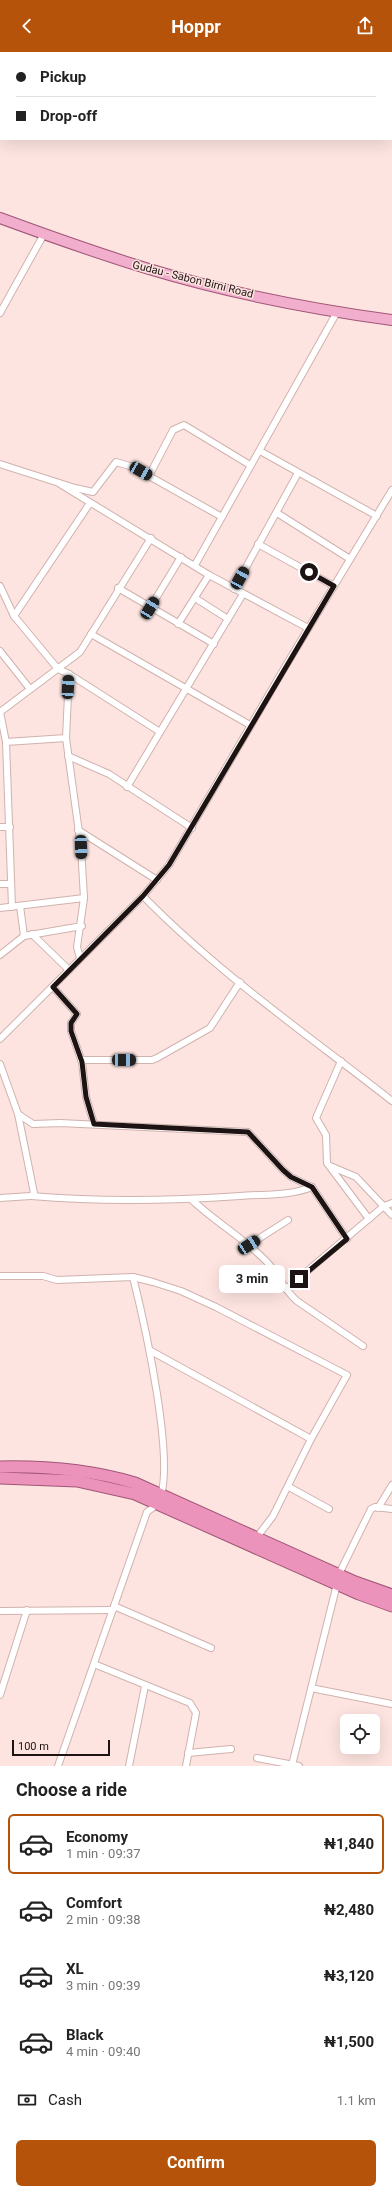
<!DOCTYPE html>
<meta charset="utf-8">
<style>
:root{--surface:#fff;--page:#f2f2f2;--text:#222;--muted:#767676;--line:#e0e0e0;--accent:#b45309}
body{margin:0;font-family:Roboto,sans-serif;background:var(--page);color:var(--text);height:100vh;display:flex;flex-direction:column;font-size:15px;white-space:nowrap}
*{box-sizing:border-box;margin:0}
p{font-size:13px;color:var(--muted)}
.icon{flex:none;width:22px;height:22px;fill:none;stroke:currentColor;stroke-width:2;stroke-linecap:round;stroke-linejoin:round}
.map{position:relative;height:1714px;overflow:hidden}
.details{display:flex;flex-direction:column;background:var(--surface);flex:1}
.details>*{flex:none}
.hud{position:absolute;left:0px;top:0px;width:392px;height:88px;box-shadow:0 4px 16px #0002;display:grid;align-content:center;height:88px;padding:0 16px;background:var(--surface)}
.fabs{position:absolute;left:340px;top:1662px;display:grid;gap:8px}
.fabs a{display:grid;place-items:center;width:40px;height:40px;border-radius:6px;background:var(--surface);box-shadow:0 4px 16px #0002;font-size:20px}
.scale{position:absolute;left:12px;bottom:10px;width:98px;box-sizing:border-box;padding-left:4px;border:2px solid #1d1312;border-top:0;font-size:11px;line-height:14px;white-space:nowrap;color:#1d1312;-webkit-text-stroke:3px #fde4e0;paint-order:stroke}
.end{position:absolute;width:18px;height:18px;margin:-9px;border:5px solid #1d1312;background:#fff;box-shadow:0 0 0 2px #fff}
.from{border-radius:50%}
.bubble{position:absolute;height:28px;border-radius:6px;background:var(--surface);box-shadow:0 4px 16px #0002;font-size:13px;font-weight:700;line-height:28px;text-align:center}
.car{position:absolute;width:12px;height:24px;margin:-12px -6px;border-radius:5px;box-shadow:0 0 3px 1px #0007;background:linear-gradient(#222 24%,#8ab4d8 0 40%,#222 0 76%,#8ab4d8 0 86%,#222 0)}
.hud b{display:flex;align-items:center;gap:14px;height:38px;font-size:15px}
.hud b+b{border-top:1px solid var(--line)}
.hud i{width:10px;height:10px;background:var(--text)}
ul{padding:0;list-style:none}
li{display:flex;align-items:center;gap:12px;height:60px;margin:0 8px 6px;padding:0 8px;border:2px solid transparent;border-radius:6px}
li div{flex:1}
li b{display:block;font-size:15px}
li em{font-style:normal;font-weight:700}
li.active{border-color:var(--accent)}
li>.icon{width:36px;height:36px;stroke-width:1.5}
h2{padding:0 16px;font-size:18px;line-height:48px}
.pay{display:flex;align-items:center;gap:10px;height:44px;padding:0 16px;font-size:15px}
.pay p{margin-inline-start:auto}
.button{display:flex;gap:8px;margin-top:auto;padding:8px 16px}
.button a{flex:1;height:46px;border-radius:6px;background:var(--accent);color:#fff;font-size:16px;font-weight:700;line-height:46px;text-align:center}
header{display:flex;justify-content:space-between;align-items:center;height:52px;padding:0 16px;background:var(--accent);color:#fff;font-size:18px;font-weight:700}
.map>svg:first-child{display:block}
.lines{fill:none;stroke-linecap:round;stroke-linejoin:round}
.minor-casing{stroke:#d0b2ae;stroke-width:8}
.primary-casing{stroke:#a15576;stroke-width:12}
.trunk-casing{stroke:#a15576;stroke-width:13}
.minor{stroke:#fff;stroke-width:6}
.primary{stroke:#f1aecd;stroke-width:10}
.trunk{stroke:#ec93bc;stroke-width:11}
.route{stroke:#1d1312;stroke-width:5}
.labels{text-anchor:middle;stroke-width:3;stroke-linejoin:round;paint-order:stroke}
.street-label{font-size:11px;fill:#1d1312;stroke:#fde4e0}
</style>
<header><svg class="icon" aria-label="back" viewBox="0 0 24 24"><path d="M15 5l-7 7 7 7"/></svg>Hoppr<svg class="icon" aria-label="share" viewBox="0 0 24 24"><path d="M12 15V3M7 8l5-5 5 5M5 13v7h14v-7"/></svg></header>
<div class="map">
<svg width="392" height="1714" viewBox="0 0 392 1714">
<rect width="100%" height="100%" fill="#fde4e0"/>
<g class="lines">
<!-- minor casing -->
<g class="minor-casing">
<g id="minor">
<path d="M0,261L44,182"/>
<path d="M260,399L377,464"/>
<path d="M0,412L75,436L93,440L116,410L133,415L222,465"/>
<path d="M149,424L173,378L184,373L250,413"/>
<path d="M60,432L209,523L308,576"/>
<path d="M277,461L350,507"/>
<path d="M258,492L334,534"/>
<path d="M195,513L337,260"/>
<path d="M0,534L14,564L58,617L69,622L160,680"/>
<path d="M118,536L214,592"/>
<path d="M234,537L298,421"/>
<path d="M195,546L228,567"/>
<path d="M150,556L181,505"/>
<path d="M14,564L90,451"/>
<path d="M178,572L209,523"/>
<path d="M91,582L250,673"/>
<path d="M0,599L30,637"/>
<path d="M69,622L66,686L81,795L84,846L77,895L80,906"/>
<path d="M0,660L80,600L151,486"/>
<path d="M0,660L6,690L12,855"/>
<path d="M6,690L66,686"/>
<path d="M68,704L109,722L192,776"/>
<path d="M127,735L243,542"/>
<path d="M0,775H10"/>
<path d="M78,778L157,828"/>
<path d="M0,832H11"/>
<path d="M143,844C218,921 308,983 392,1049"/>
<path d="M20,854L24,884"/>
<path d="M0,856L84,846"/>
<path d="M32,882L69,918"/>
<path d="M0,903L24,884L82,874"/>
<path d="M53,935L77,962L71,971V979L82,1010L86,1045L94,1072"/>
<path d="M0,987L143,844L169,813L285,615L392,438"/>
<path d="M81,1008H152L157,1006L210,976L240,930"/>
<path d="M341,1009L316,1066L326,1083L327,1111L369,1167"/>
<path d="M0,1012L18,1062L34,1141L31,1144L0,1146"/>
<path d="M18,1062L33,1072L60,1071L248,1080L283,1118L291,1125L312,1135L347,1187"/>
<path d="M330,1114L356,1125L392,1163"/>
<path d="M31,1144C101,1150 170,1149 240,1144C264,1142 290,1144 312,1135"/>
<path d="M191,1147C215,1170 244,1186 267,1210C278,1222 284,1238 297,1249L363,1294"/>
<path d="M249,1193L288,1168"/>
<path d="M0,1224H43L57,1228L133,1225L153,1230L181,1239L216,1255L347,1323L311,1387"/>
<path d="M286,1237L384,1154L392,1151"/>
<path d="M151,1299L311,1387L273,1464L257,1485"/>
<path d="M289,1435L329,1457"/>
<path d="M378,1456L392,1433"/>
<path d="M339,1522L371,1457L375,1455L392,1457"/>
<path d="M114,1554L211,1596"/>
<path d="M0,1559L113,1558"/>
<path d="M94,1612L190,1651L196,1661L186,1714"/>
<path d="M311,1636L392,1652"/>
<path d="M0,1643L27,1558"/>
<path d="M188,1701L231,1697"/>
<path d="M257,1706L299,1714"/>
<path d="M292,1713L337,1532"/>
<path d="M58,1714L147,1460C150,1458 154,1455 157,1452C179,1421 143,1265 133,1225"/>
<path d="M129,1714L145,1634"/>
</g>
</g>
<!-- primary casing -->
<g class="primary-casing">
<path id="primary" d="M0,166C49,184 99,202 149,217C228,241 311,257 392,268"/>
</g>
<!-- trunk casing -->
<g class="trunk-casing">
<g id="trunk">
<path d="M0,1415C46,1414 91,1418 135,1431L355,1530L392,1543"/>
<path d="M0,1426L77,1429L135,1442L359,1542L392,1554"/>
</g>
</g>
<!-- minor -->
<use href="#minor" class="minor"/>
<!-- primary -->
<use href="#primary" class="primary"/>
<!-- trunk -->
<use href="#trunk" class="trunk"/>
</g>
<g class="lines">
<!-- route -->
<path class="route" d="M299,1227L347,1187L312,1135L291,1125L283,1118L248,1080L94,1072L86,1045L82,1010L71,979V971L77,962L53,935L143,844L169,813L334,534L309,520"/>
</g>
<g class="labels">
<!-- street labels -->
<g class="street-label">
<text transform="translate(193 227) rotate(14)" y="4">Gudau - Sabon Birni Road</text>
</g>
</g>
</svg>
<div class="fabs">
<a><svg class="icon" aria-label="locate" viewBox="0 0 24 24"><circle cx="12" cy="12" r="6"/><path d="M12 2v4M12 18v4M2 12h4M18 12h4"/></svg></a>
</div>
<div class="scale">100 m</div>
<i class="end from" style="left:309px;top:520px"></i>
<i class="end" style="left:299px;top:1227px"></i>
<div class="bubble" style="left:219px;top:1213px;width:66px">3 min</div>
<i class="car" style="left:141px;top:419px;rotate:120deg"></i>
<i class="car" style="left:240px;top:526px;rotate:29deg"></i>
<i class="car" style="left:150px;top:556px;rotate:31deg"></i>
<i class="car" style="left:68px;top:635px;rotate:3deg"></i>
<i class="car" style="left:81px;top:795px;rotate:178deg"></i>
<i class="car" style="left:124px;top:1008px;rotate:90deg"></i>
<i class="car" style="left:249px;top:1193px;rotate:57deg"></i>
<div class="hud">
<b><i class="from"></i>Pickup</b>
<b><i></i>Drop-off</b>
</div>
</div>
<section class="details">
<h2>Choose a ride</h2>
<ul>
<li class="active"><svg class="icon" aria-label="car" viewBox="0 0 24 24"><path d="M5 17H2v-5l4-1 3-4h7l3 4 3 1v5h-3M9 17h6M6 11h13"/><circle cx="7" cy="17" r="2"/><circle cx="17" cy="17" r="2"/></svg><div><b>Economy</b><p>1 min · 09:37</p></div><em>₦1,840</em></li>
<li><svg class="icon" aria-label="car" viewBox="0 0 24 24"><path d="M5 17H2v-5l4-1 3-4h7l3 4 3 1v5h-3M9 17h6M6 11h13"/><circle cx="7" cy="17" r="2"/><circle cx="17" cy="17" r="2"/></svg><div><b>Comfort</b><p>2 min · 09:38</p></div><em>₦2,480</em></li>
<li><svg class="icon" aria-label="car" viewBox="0 0 24 24"><path d="M5 17H2v-5l4-1 3-4h7l3 4 3 1v5h-3M9 17h6M6 11h13"/><circle cx="7" cy="17" r="2"/><circle cx="17" cy="17" r="2"/></svg><div><b>XL</b><p>3 min · 09:39</p></div><em>₦3,120</em></li>
<li><svg class="icon" aria-label="car" viewBox="0 0 24 24"><path d="M5 17H2v-5l4-1 3-4h7l3 4 3 1v5h-3M9 17h6M6 11h13"/><circle cx="7" cy="17" r="2"/><circle cx="17" cy="17" r="2"/></svg><div><b>Black</b><p>4 min · 09:40</p></div><em>₦1,500</em></li>
</ul>
<div class="pay"><svg class="icon" aria-label="cash" viewBox="0 0 24 24"><path d="M3 7h18v10H3z"/><circle cx="12" cy="12" r="2"/></svg>Cash<p>1.1 km</p></div>
<div class="button"><a>Confirm</a></div>
</section>
